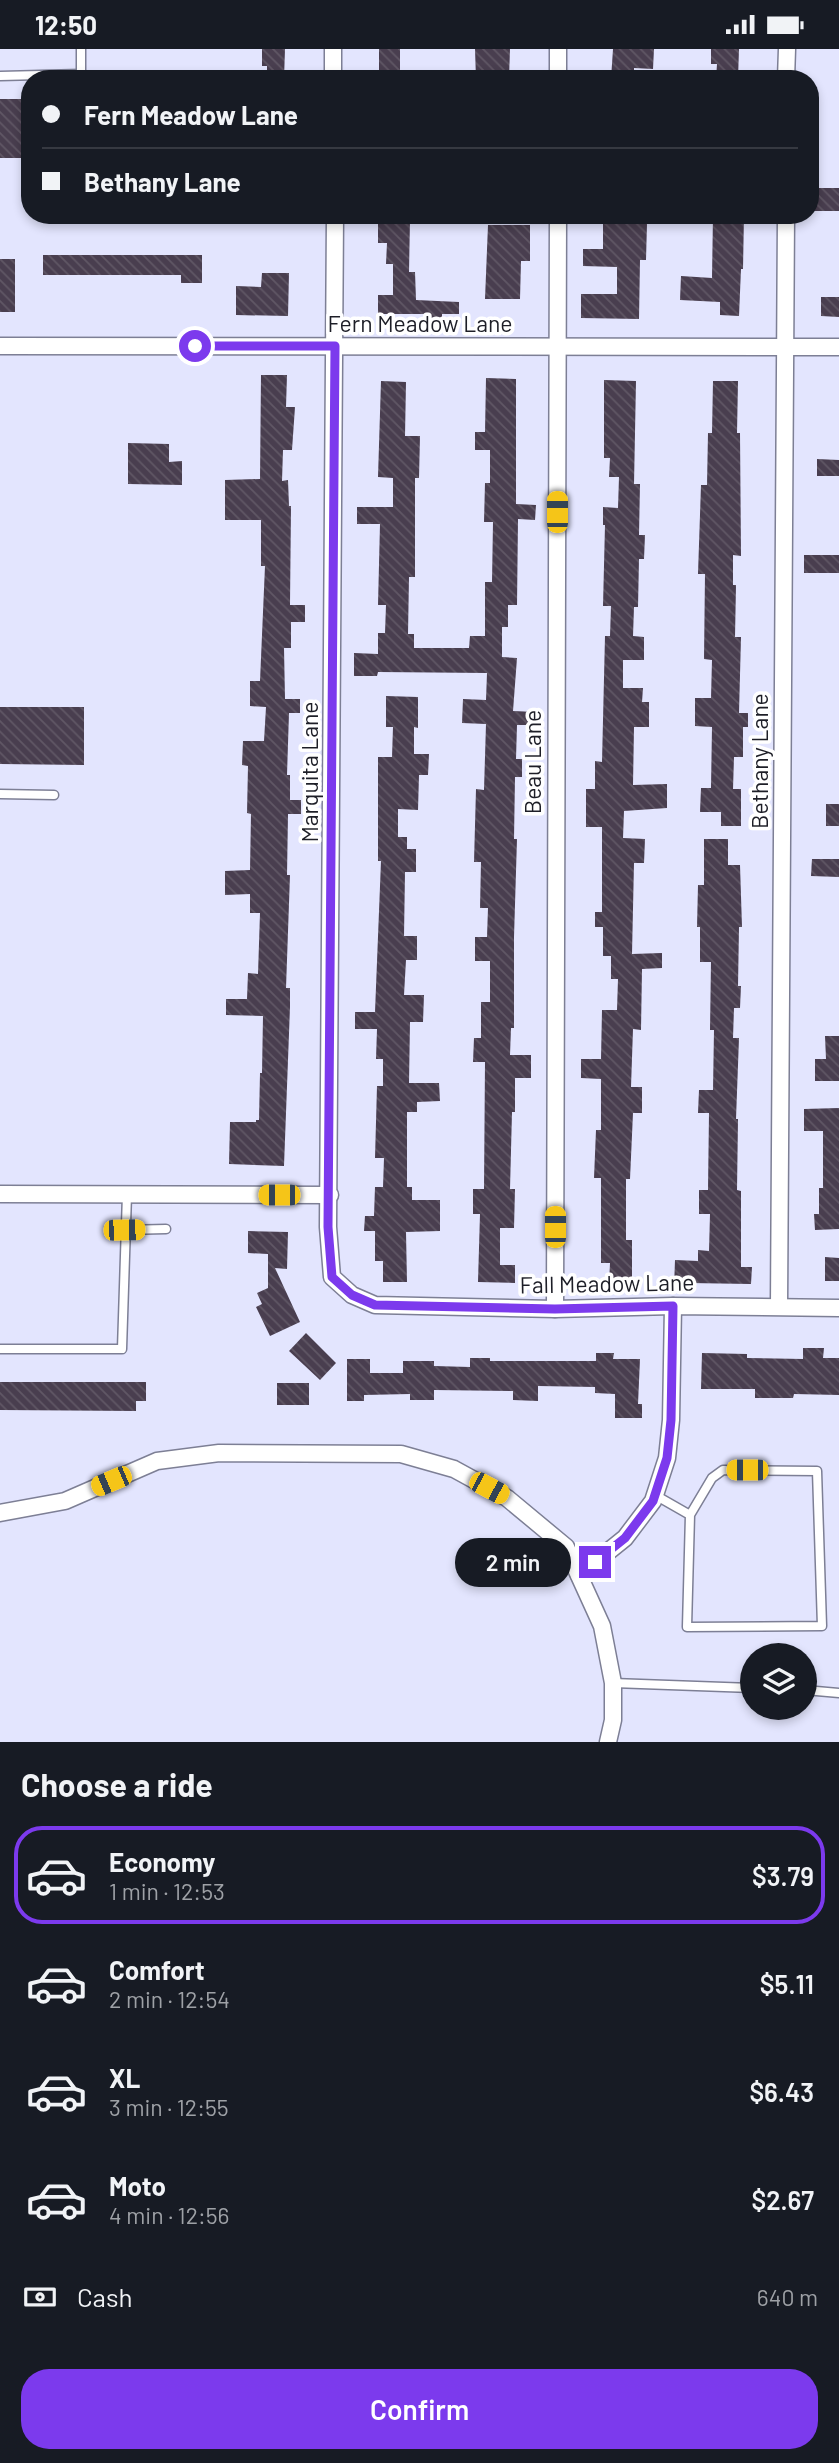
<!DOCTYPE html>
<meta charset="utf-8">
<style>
:root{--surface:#171b24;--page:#242831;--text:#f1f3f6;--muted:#9ea1a6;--line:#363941;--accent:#7c3aed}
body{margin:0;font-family:Barlow,sans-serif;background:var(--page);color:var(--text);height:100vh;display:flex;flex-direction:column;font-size:26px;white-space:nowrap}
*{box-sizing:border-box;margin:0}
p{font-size:23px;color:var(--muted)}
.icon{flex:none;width:38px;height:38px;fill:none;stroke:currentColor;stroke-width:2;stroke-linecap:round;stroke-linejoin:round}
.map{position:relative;height:1693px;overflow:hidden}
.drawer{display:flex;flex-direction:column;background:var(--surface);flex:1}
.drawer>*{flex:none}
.top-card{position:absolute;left:21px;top:21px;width:798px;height:154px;border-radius:28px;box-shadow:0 4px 10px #0003;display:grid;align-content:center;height:154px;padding:0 21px;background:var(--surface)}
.controls{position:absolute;left:740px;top:1594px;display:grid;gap:14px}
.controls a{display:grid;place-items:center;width:77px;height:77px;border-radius:50%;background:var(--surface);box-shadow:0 4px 10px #0003;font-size:35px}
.end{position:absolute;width:32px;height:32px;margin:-16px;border:9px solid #7c3aed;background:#fff;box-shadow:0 0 0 4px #fff}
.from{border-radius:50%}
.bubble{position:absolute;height:49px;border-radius:24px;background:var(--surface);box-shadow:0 4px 10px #0003;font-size:23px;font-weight:600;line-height:49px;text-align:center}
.car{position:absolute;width:21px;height:42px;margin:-21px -10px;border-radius:9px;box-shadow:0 0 5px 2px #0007;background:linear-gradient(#f5c518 24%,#345 0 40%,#f5c518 0 76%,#345 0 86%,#f5c518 0)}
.top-card b{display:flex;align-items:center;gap:24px;height:66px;font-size:26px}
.top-card b+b{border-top:2px solid var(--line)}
.top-card i{width:18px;height:18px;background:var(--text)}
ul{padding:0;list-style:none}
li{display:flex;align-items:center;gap:21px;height:98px;margin:0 14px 10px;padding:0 7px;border:4px solid transparent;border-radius:28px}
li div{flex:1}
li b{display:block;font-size:26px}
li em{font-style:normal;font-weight:600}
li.active{border-color:var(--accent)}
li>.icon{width:63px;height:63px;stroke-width:1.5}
h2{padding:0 21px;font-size:32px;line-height:84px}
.pay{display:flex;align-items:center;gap:18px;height:77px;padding:0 21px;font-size:26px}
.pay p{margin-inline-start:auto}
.button{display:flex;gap:14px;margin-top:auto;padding:14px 21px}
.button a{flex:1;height:80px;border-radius:28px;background:var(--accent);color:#fff;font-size:28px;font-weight:600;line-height:80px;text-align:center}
.status{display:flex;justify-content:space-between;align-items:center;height:49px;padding:0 35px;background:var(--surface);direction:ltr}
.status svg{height:19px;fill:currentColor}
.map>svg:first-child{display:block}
.building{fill:url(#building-back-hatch)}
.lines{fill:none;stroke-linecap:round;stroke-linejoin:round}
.lane-casing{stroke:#7d7f95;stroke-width:11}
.street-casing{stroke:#7d7f95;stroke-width:19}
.lane{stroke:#fff;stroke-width:8}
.street{stroke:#fff;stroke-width:16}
.route{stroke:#7c3aed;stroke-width:9}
.labels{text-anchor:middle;stroke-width:7;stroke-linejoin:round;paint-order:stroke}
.street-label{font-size:23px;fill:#1d1e27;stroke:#fff}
</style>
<div class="status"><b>12:50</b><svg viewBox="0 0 49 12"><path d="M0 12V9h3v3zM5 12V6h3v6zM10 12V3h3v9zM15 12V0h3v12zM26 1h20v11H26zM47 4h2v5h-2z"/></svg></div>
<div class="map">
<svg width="839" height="1693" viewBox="0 0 839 1693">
<defs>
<pattern id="building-back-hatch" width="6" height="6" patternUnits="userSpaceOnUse" patternTransform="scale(1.75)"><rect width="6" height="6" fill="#493e4f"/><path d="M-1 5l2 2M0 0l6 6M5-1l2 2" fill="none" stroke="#605765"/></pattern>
</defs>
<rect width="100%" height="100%" fill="#e3e5fe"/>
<!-- building -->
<g class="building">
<path d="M262,0H285L284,30H267V17H262Z"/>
<rect x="379" y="0" width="21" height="30"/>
<path d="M475,0H510L509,30H476Z"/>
<path d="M613,0H654L653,20L634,19V30H611Z"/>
<path d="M711,0H739L738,30H716L717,15H711Z"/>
<rect x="0" y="50" width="30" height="59"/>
<rect x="813" y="139" width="26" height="23"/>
<path d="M713,166H744L743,220H741L739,267L720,266V253L680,251L681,227L712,229Z"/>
<path d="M378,171H410L409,223H415L416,251L459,253V265H442V271L425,270V265H378V246H393V215H386L387,194H378Z"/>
<path d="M603,174L647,175L646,211H640L639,270L581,269V245H617V218L583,217V200H603Z"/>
<path d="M488,176H530V212H521L520,250H485Z"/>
<path d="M43,206H202V234H181V226H43Z"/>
<rect x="0" y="210" width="15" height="53"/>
<path d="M262,224H289L288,267L236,266V237L261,238Z"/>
<path d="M821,248H839V268L821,267Z"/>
<path d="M261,326H287L286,358H295L292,401H283L282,432L288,431L289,457H291L290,556H305V573H291V599H284L285,650H300V664H289L287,726H290V751H301V765H288L287,826H290L286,939H290V958L284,1117L229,1115L230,1073H256V1071H259L260,1024H262L263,967L226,966V950H247L248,924L258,925L260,864H250V845L225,846V822L250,821L251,765L247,764L248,717L242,716L243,692H264L266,658L250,657V632H260L265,517H261V471H225V431L260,430Z"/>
<path d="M486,329L516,330V455L536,456L535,471L518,470L517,556H508V578H502V608L517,609L513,662L536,663V676H517L516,710H522V728H515L514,790H517L514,888V979H511L510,1006H531V1029H515V1063H512L510,1140H515L514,1179H500V1216H515V1234L478,1233L480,1165H473V1140H484L485,1013H473L474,989H481V953H490V912H475V888H487L488,859H480L481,813H474L476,740L484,741L486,675L462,674L463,650L486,651L487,624L378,623L377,627H354V604L378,605V584H385L386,556H378L380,475H357V458H393V429L378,428L381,332L406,333L405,387H420L419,429H415V528H409L408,585H414V599H469L470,587H485V533H492L493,473H484L485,434H490V401H475V383H485Z"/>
<path d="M604,331L636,332L634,435H640L639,486H645L644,510H639L638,558H634L633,587L644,588V611H623V639H643L642,653H649V678H634L633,736L667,735V759L624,762L623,789L645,790L644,814H634L632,905L662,904V919L642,920L641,981L633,980L631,1038H642V1064H633L630,1130H626V1191H632V1235H609L610,1214H601V1129H594L596,1081H601V1030L581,1029V1010H601L602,961H617L618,930H611V907H603V878H595V863H602V778H586V740H595V712L602,713L605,587H610L611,557H603L605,476H603V458L618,459L619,428H609L610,409H604Z"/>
<path d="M713,332H738L737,384H740L741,507L733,506V536H736L735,588H741L739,664H748V678H743V708H734L733,740H741V777H721V763H700L701,739H711L712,678L695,677V649H711L712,611L704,610L705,525H698L701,436H707L708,384H712Z"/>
<path d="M128,394L169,395V413L182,412V436L128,435Z"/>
<path d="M817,410L839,411V427H817Z"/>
<rect x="804" y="506" width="35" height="18"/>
<path d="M386,647L418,648V679L414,678V705H429L428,726H419L418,761L398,760V788H407V800H416V823H405L404,887H417V911H406L404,946H424L423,973H410L409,1034H439L440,1052L417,1053V1063H407V1138H412V1151H440V1182L406,1183L407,1233H383V1212H375V1182H364L365,1167H374L375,1138H383L384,1109H375L377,1037H383V1010H376L377,980H355V963H375L381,812H378V708H392L393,678H386Z"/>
<path d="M0,658H84V716L0,715Z"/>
<rect x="826" y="755" width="13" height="22"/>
<path d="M704,790H728V816H740L742,878H739L738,937H741L740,959H734L733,989H739L736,1070H738L737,1141L741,1142V1218H752L751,1235L689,1234V1240L674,1239L675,1211L698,1212V1201L709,1202L710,1165H699V1141H708L709,1064H698L699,1041H713L714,981H710L711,913H700V878H697L698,836H704Z"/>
<path d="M812,810H839V828L811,827Z"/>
<path d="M825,987H839V1032H815V1010H826Z"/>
<path d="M839,1059V1180L815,1181L814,1165H819V1139H823V1082H804V1060Z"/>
<path d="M248,1182L288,1183L287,1220L275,1219L300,1273L270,1287L256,1258L262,1255L257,1244L268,1239V1205L248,1204Z"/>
<path d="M825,1208L839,1209V1232H825Z"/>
<path d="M306,1284L336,1314L320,1331L289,1302Z"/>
<path d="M803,1299H824L823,1309H839V1346L794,1345L793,1349H755V1340H701L702,1304L747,1305V1309L803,1310Z"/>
<path d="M596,1304H614L613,1310H640L638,1355H642V1369H615V1345L595,1344V1338L538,1337V1352L513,1351V1342L434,1341V1351H410V1345L364,1346V1352H347V1310H370V1324H403V1312H434V1317L470,1318V1309H490V1312H596Z"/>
<path d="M0,1333H146V1352H136V1362L0,1361Z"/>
<rect x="277" y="1334" width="32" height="22"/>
</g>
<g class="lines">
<!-- lane casing -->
<g class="lane-casing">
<g id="lane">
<path d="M81,0V25"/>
<path d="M0,27L81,25V30"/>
<path d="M0,745L54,746"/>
<path d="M124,1181L166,1180"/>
<path d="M0,1300H122L127,1145"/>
<path d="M655,1446L690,1466L687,1578L822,1577L817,1422L723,1421L712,1429L690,1466"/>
<path d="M613,1634L752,1639"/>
<path d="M805,1641L839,1644"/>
</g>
</g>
<!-- street casing -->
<g class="street-casing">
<g id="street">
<path d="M333,30V0"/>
<path d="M558,30V0"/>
<path d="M786,30L787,0"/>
<path d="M335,166L328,1178L332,1228L352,1246L375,1256L555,1260L673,1257L839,1259"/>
<path d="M0,297L839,298"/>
<path d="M0,1145L330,1146"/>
<path d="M779,1257L786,166"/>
<path d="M555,1260L558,166"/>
<path d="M0,1464L65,1452L157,1412L219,1404L401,1405L454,1420L507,1449L566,1498L602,1577L613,1634V1671L608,1693"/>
<path d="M579,1526L625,1489L653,1452L667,1409L671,1371L673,1257"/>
</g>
</g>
<!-- lane -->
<use href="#lane" class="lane"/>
<!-- street -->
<use href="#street" class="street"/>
</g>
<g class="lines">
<!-- route -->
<path class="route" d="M195,297H335L328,1178L332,1228L352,1246L375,1256L555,1260L673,1257L671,1371L667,1409L653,1452L625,1489L595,1513"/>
</g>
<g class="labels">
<!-- street labels -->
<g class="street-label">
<text x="420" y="283">Fern Meadow Lane</text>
<text transform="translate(760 712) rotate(-90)" y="8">Bethany Lane</text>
<text transform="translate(533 713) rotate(-90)" y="8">Beau Lane</text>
<text transform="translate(310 723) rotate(-90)" y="8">Marquita Lane</text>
<text transform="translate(607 1235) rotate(-1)" y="8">Fall Meadow Lane</text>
</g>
</g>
</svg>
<div class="controls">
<a><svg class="icon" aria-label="layers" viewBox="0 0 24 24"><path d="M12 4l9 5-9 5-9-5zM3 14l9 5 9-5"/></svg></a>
</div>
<i class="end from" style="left:195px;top:297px"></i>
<i class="end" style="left:595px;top:1513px"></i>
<div class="bubble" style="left:455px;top:1489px;width:116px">2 min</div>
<i class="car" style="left:557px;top:463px;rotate:0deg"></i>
<i class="car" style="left:279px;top:1146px;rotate:270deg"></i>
<i class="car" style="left:555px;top:1178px;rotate:0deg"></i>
<i class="car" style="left:124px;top:1181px;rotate:89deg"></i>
<i class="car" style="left:747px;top:1421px;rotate:270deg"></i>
<i class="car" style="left:111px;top:1432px;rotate:247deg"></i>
<i class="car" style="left:489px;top:1439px;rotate:118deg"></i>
<div class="top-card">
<b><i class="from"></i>Fern Meadow Lane</b>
<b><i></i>Bethany Lane</b>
</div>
</div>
<section class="drawer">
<h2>Choose a ride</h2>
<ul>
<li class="active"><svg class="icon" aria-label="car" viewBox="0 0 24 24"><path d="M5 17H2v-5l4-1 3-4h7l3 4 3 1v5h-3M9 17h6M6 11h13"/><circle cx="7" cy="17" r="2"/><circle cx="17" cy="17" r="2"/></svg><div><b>Economy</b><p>1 min · 12:53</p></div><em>$3.79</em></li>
<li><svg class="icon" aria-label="car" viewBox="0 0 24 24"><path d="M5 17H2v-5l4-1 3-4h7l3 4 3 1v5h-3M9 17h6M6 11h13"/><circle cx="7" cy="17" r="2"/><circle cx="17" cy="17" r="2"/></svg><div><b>Comfort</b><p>2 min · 12:54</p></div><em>$5.11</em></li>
<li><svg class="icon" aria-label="car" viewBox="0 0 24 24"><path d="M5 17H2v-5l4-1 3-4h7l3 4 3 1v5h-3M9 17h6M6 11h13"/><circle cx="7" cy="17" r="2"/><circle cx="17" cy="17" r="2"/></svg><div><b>XL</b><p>3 min · 12:55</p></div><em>$6.43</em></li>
<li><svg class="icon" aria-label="car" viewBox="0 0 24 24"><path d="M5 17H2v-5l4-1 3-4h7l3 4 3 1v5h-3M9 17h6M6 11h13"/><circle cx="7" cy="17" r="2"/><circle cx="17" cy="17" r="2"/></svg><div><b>Moto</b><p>4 min · 12:56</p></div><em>$2.67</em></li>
</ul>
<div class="pay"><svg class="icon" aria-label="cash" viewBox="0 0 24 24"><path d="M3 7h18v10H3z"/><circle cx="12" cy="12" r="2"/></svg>Cash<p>640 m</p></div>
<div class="button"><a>Confirm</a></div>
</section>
